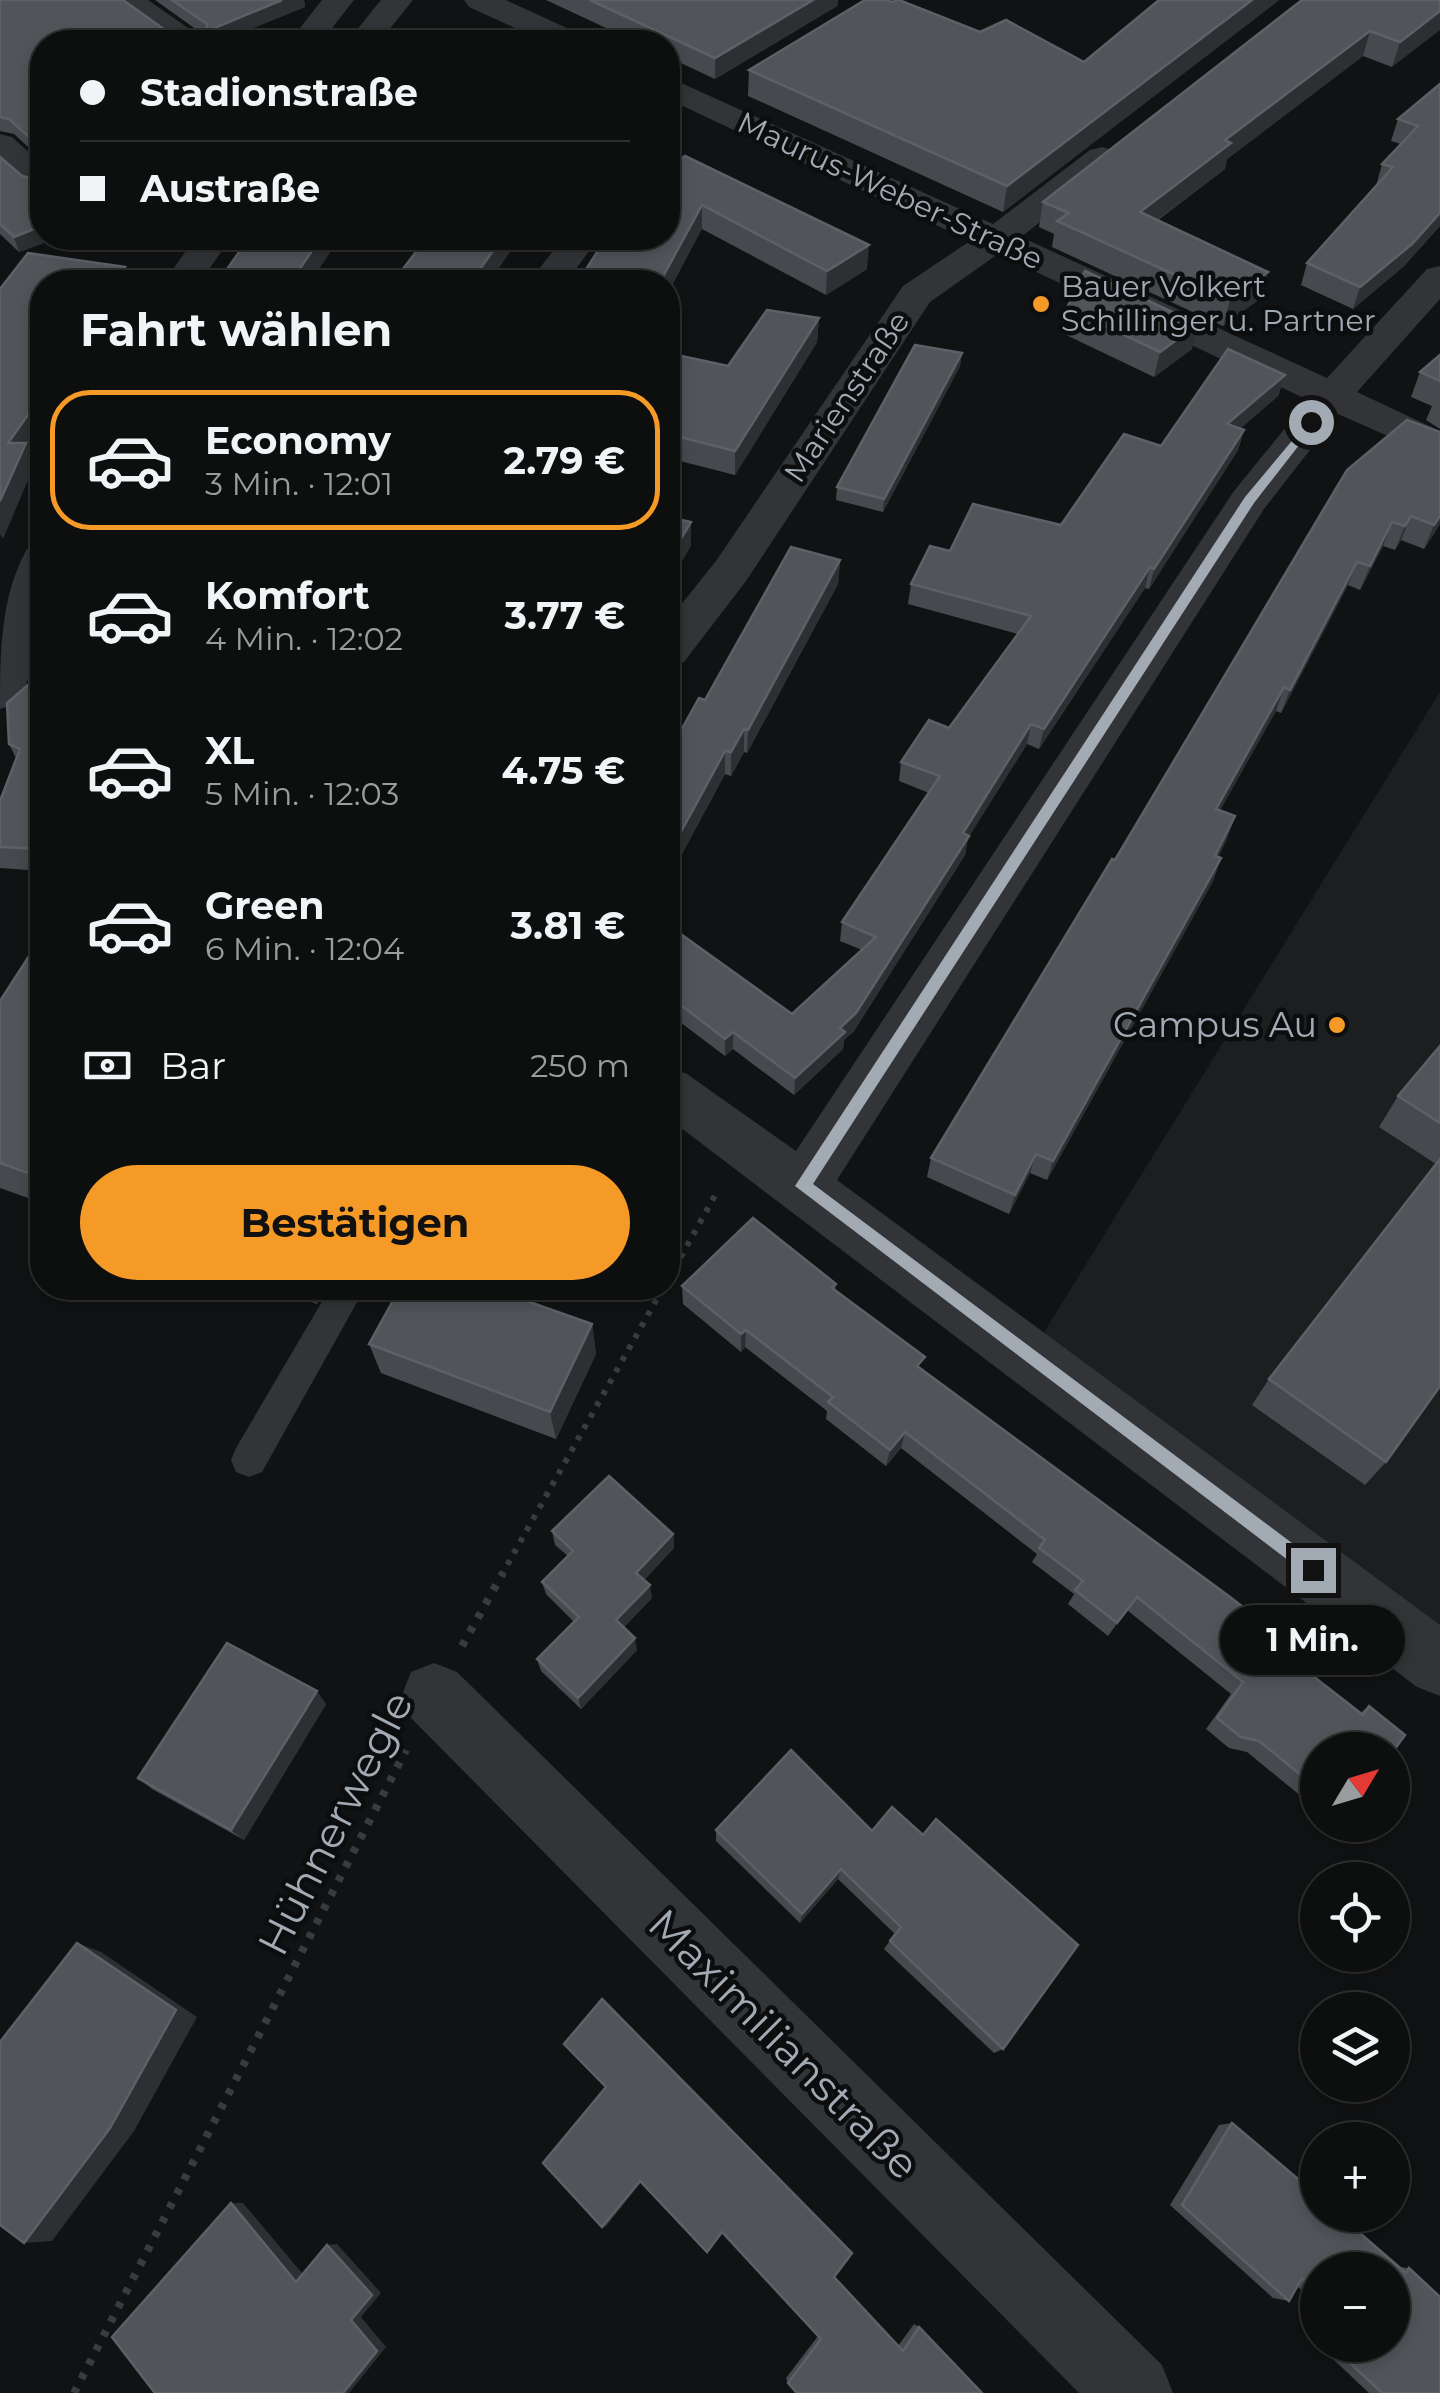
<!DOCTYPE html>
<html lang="de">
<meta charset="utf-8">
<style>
:root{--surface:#0d0e0e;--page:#161717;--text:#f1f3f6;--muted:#9a9c9e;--line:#2d2e2e;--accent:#f59927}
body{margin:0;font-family:Montserrat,sans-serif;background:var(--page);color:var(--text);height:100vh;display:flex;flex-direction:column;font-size:38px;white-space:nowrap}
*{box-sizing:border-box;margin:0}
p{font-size:32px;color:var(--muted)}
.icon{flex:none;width:55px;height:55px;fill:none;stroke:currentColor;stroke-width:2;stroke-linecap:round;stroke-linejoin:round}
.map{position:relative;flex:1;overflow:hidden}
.drawer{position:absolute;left:30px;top:270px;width:650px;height:1030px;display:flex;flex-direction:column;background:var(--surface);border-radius:40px;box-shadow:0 5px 15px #0003,0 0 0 2px var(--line)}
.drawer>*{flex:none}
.banner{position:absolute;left:30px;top:30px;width:650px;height:220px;border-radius:40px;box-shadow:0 5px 15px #0003,0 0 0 2px var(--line);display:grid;align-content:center;height:220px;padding:0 50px;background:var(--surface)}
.needle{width:65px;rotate:52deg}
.controls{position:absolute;left:1300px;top:1732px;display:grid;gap:20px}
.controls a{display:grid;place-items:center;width:110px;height:110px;border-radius:50%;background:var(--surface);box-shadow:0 5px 15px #0003,0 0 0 2px var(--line);font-size:50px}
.end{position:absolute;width:45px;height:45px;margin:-22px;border:12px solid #a2aab4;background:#111;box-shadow:0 0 0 5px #111}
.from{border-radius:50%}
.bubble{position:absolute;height:70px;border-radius:35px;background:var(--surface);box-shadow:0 5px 15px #0003,0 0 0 2px var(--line);font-size:32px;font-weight:700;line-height:70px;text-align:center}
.banner b{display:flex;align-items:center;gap:35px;height:95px;font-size:38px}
.banner b+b{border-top:2px solid var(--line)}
.banner i{width:25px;height:25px;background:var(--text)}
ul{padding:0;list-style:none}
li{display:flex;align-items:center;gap:30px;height:140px;margin:0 20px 15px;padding:0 30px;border:5px solid transparent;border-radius:40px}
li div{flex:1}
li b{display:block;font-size:38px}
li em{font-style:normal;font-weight:700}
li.active{border-color:var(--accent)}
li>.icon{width:90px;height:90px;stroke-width:1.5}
h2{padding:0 50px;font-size:45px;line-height:120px}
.pay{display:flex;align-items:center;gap:25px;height:110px;padding:0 50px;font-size:38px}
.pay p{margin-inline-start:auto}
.action{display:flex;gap:20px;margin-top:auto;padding:20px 50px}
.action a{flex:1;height:115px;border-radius:60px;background:var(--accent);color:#111;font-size:40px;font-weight:700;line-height:115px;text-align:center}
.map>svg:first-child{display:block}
.built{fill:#1d1e20}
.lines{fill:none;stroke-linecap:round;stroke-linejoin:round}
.path-far1{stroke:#383b3f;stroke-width:6;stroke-dasharray:5 8;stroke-linecap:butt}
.path{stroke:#383b3f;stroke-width:8;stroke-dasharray:6 10;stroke-linecap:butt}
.lane{fill:#323438;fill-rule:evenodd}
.street{fill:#323438;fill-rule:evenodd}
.wall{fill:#47494e}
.shaded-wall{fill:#2d2f32}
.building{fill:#515459;stroke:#5d6167;stroke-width:2.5}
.route{fill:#a2aab4}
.poi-dot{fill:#f59927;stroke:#0c0d0e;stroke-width:4}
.labels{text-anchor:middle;stroke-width:9;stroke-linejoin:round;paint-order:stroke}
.far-street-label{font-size:30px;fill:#a2aab4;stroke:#0c0d0e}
.far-poi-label{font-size:30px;fill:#a2aab4;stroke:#0c0d0e;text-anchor:start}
.poi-label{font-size:35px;fill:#a2aab4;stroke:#0c0d0e;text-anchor:end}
.near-street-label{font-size:42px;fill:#a2aab4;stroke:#0c0d0e}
</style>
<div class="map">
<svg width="1440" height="2393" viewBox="0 0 1440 2393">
<rect width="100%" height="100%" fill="#111213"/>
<!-- built -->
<path class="built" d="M1440,692V1664L1028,1358Z"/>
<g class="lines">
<!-- path-far1 -->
<g class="path-far1">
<path d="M668,1280L718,1190"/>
<path d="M501,1576L663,1288"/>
</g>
<!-- path -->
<g class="path">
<path d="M462,1646L503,1573"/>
<path d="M74,2393L406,1750"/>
</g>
<!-- lane -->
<path class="lane" d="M330,1288H365L262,1472L249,1477L236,1472L231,1460L236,1448Z"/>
<!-- street -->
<g class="street">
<path d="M111,0H148L208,42H171Z"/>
<path d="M322,0H354L321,42H289Z"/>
<path d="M381,0H413L379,42H347Z"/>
<path d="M464,0H506L582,35L587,42H546L469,7Z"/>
<path d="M668,77L993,224L1090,150L1102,147L1114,150L1119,157L1114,164L1021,237L1327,378L1427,269L1440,266V299L1357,392L1440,431V459L1338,414L1264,509L837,1180L1440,1625V1696L1417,1687L668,1118V1067L687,1074L796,1151L1234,491L1308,400L998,254L930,302L746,581L684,662L668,666V621L716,561L903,286L970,241L668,99Z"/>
<path d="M0,134L12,137L42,164V192L30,189L0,162Z"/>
<path d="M195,238H231L200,282H164Z"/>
<path d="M563,238H599L566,282H529Z"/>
<path d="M42,545C45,598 44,657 16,704L0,709C0,654 0,597 27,549Z"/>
<path d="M434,1663L457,1672L1162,2365L1173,2393H1079L411,1718L402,1695L411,1672Z"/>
</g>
</g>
<!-- wall -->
<g class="wall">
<path d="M0,0L165,30H197L155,0H304L305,7L243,32L254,34L255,42H42V238H57L19,252L0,234V157L22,176L39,180V157L14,134L0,131Z"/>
<path d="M546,0H838L837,6L715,79L668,57V42H636Z"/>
<path d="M1159,0H1279L1003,212L748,96L749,70L980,32L1084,62Z"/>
<path d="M1302,0H1440L1392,67L1363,56L1227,159L1225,169L1158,220L1261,298L1223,326L1052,247L1054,234L1039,227L1043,202Z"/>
<path d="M1440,84V226L1404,266L1353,309L1301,285L1307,263L1376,186L1382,164L1401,144L1391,141L1398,119Z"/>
<path d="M668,160L867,269L826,295L702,229Z"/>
<path d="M1067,308L1192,349L1154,377L1062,333Z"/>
<path d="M819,318L817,342L735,475L668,458V353L728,366Z"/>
<path d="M962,353L960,366L883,512L836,500L837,487Z"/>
<path d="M1440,355V429L1426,420L1432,406L1411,397L1420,372Z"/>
<path d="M1285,375L1278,396L1240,428L1244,430L1238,450L1149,589L1145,588L1039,749L1027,744L968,838L965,855L854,1031L844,1040L843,1049L794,1095L733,1049L725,1056L668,1013V925L792,1014L862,950L840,941L842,922L929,793L899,781L901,762L949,728L1018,634L908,604L911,584L950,551L1061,525L1161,446Z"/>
<path d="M1440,432V524L1424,549L1401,540L1395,550L1383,546L1360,590L1348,585L1281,713L1276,711L1220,810L1227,839L1218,857L1221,858L1213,881L1047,1180L1030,1173L1009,1214L927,1177L931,1158L1115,860Z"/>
<path d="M840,560L838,584L747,753L744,752L731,776L725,774L676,865V876L668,889L705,700Z"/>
<path d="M42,683V871L0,868V801L16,758L9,744Z"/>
<path d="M42,936V1203L0,1188V1001Z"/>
<path d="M1440,1046V1386L1386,1462L1365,1485L1252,1405L1269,1379L1436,1164L1379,1127L1398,1096Z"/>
<path d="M836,1284L835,1290L922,1370L1360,1713L1369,1706L1405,1735L1318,1750V1810L1247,1752L1229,1748L1206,1729L1231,1694L1127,1610L1108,1636L1068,1604L1074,1594L1032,1562L1037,1554L901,1448L886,1466L826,1419L827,1411L745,1347L741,1352L683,1304L682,1286Z"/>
<path d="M273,1288H328L317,1304Z"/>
<path d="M368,1288H490L592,1324L596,1354L556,1439L381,1373L369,1344L394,1299L368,1290Z"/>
<path d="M552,1531L673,1534L674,1548L644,1580L652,1598L624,1627L637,1650L581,1709L541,1671L537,1659L574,1622L546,1594L542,1582L568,1556L555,1545Z"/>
<path d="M326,1704L244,1840L152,1789L138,1778Z"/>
<path d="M791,1750L1003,2049L994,2053L884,1949L895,1934L838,1879L800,1923L716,1841V1830Z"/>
<path d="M606,2087L834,2277L898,2346L914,2324L919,2327L982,2393L788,2383L786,2378L818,2336L722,2232L641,2182L606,2226L602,2227Z"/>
<path d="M1232,2123L1399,2267L1409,2268L1440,2393H1369L1334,2360L1342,2345H1392L1318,2270V2304L1297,2286L1289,2301L1273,2298L1170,2205L1219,2125Z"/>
</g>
<!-- shaded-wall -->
<g class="shaded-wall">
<path d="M282,0H304L305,7L219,42L212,29Z"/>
<path d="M813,0H838L837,6L715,79V58Z"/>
<path d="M1252,0H1279L1003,212L1007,186Z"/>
<path d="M1440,11V30L1392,67L1400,42Z"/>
<path d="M1370,31L1363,56L1227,159L1225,169L1134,237L1140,212L1225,140Z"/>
<path d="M254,34L255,42H231Z"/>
<path d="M702,205V229L668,293V282H660Z"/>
<path d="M1440,213V226L1404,266L1353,309L1360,287Z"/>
<path d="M42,226V238H57L19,252L14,237Z"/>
<path d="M321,238H340L310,282L294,277Z"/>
<path d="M502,238H520L489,282H471Z"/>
<path d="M869,245L867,269L826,295L827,271Z"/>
<path d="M125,267L130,282H113Z"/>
<path d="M1268,272L1261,298L1223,326L1230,300Z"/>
<path d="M819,318L817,342L735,475V451Z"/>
<path d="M1198,324L1192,349L1154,377L1160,352Z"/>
<path d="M962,353L960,366L883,512L884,499Z"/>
<path d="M1285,375L1278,396L1222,445L1227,424Z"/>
<path d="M42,395V429L28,450L34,466L3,539L0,534V501L8,443Z"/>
<path d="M1244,430L1238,450L1149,589L1154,569Z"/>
<path d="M1411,516L1401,540L1395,550L1405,526Z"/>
<path d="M1440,516V524L1424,549L1434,525Z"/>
<path d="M691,522V546L668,585V560Z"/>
<path d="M1392,522L1383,546L1360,590L1370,566Z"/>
<path d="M840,560L838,584L747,753L748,730Z"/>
<path d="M1357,562L1348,585L1281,713L1290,690Z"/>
<path d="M1150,567L1145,588L1039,749L1044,729Z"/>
<path d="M1284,687L1276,711L1208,832L1216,809Z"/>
<path d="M1031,724L1027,744L968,838L965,855L854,1031L844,1040L843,1049L794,1095L795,1078L840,1028Z"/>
<path d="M744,729V752L731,776V752Z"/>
<path d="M725,751V774L676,865V876L668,889V866L670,852Z"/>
<path d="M1235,816L1227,839L1207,878L1215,856Z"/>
<path d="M1221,858L1213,881L1047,1180L1053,1161Z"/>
<path d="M733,1032V1049L725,1056V1039Z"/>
<path d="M1036,1154L1030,1173L1009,1214L1015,1195Z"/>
<path d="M309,1288H328L317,1304Z"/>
<path d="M592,1324L596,1354L556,1439L550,1412Z"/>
<path d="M746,1330L745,1347L741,1352V1334Z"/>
<path d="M905,1432L901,1448L886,1466L890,1450Z"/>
<path d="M673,1534L674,1548L638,1586L636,1573Z"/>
<path d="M650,1585L652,1598L619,1632L616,1620Z"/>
<path d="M635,1638L637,1650L581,1709L578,1698Z"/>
<path d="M317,1691L326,1704L244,1840L231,1830Z"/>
<path d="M841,1869L838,1879L800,1923L802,1914Z"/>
<path d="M77,1943L101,1952L197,2017L134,2131L52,2241L24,2243Z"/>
<path d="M640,2181H642L606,2226L602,2227Z"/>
<path d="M231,2203H243L307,2279L296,2282Z"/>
<path d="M337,2244L381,2293L361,2317L386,2347L349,2393H343L327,2245Z"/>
</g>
<!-- building -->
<g class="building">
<path d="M0,0H123L165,30L207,29V24L172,0H282L212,29L254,34L231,42H42V226L14,237L0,224V157L22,176L39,180V146L9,119L0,117Z"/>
<path d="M590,0H813L715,58Z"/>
<path d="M865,0H887L892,2L899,0L980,32L1006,20L1084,62L1159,0H1252L1007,186L749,70Z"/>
<path d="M1302,0H1440V11L1400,42L1370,31L1225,140L1231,143L1140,212L1268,272L1230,300L1057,221L1069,213L1043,202Z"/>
<path d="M1440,84V213L1412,244L1360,287L1307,263L1393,167L1382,164L1418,126L1398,119Z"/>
<path d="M685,156L869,245L827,271L702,205L660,282H578L606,238H668V160L672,157L679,160Z"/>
<path d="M249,238H321L294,277L325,282H218Z"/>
<path d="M447,238H502L471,282H393L425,240L444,243Z"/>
<path d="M28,253L125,267L113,282H42V395L8,443H26L0,501V289Z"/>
<path d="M1085,271L1198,324L1160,352L1067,308Z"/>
<path d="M767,310L819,318L735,451L668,434V353L728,366Z"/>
<path d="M915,345L962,353L884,499L837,487Z"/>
<path d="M1228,349L1285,375L1227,424L1244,430L1154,569L1150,567L1044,729L1031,724L963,833L969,836L856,1013L840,1028L845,1032L795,1078L733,1032L725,1039L668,995V925L792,1014L876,937L842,922L940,776L901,762L929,720L949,728L1031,616L911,584L930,546L950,551L973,504L1061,525L1124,434L1161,446Z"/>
<path d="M1440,355V381L1420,372Z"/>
<path d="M1407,420L1440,432V516L1434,525L1411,516L1405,526L1392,522L1370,566L1357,562L1290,690L1284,687L1216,809L1235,816L1215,856L1221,858L1053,1161L1036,1154L1015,1195L931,1158L1112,859L1115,860L1347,470Z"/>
<path d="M668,517L691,522L668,560Z"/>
<path d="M791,547L840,560L748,730L744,729L731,752L725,751L670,852L675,854L668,866V754L699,698L705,700Z"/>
<path d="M36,678L42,683V849L0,847V801L20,749L9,744L7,703Z"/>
<path d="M42,936V1178L0,1163V1001Z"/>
<path d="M1440,1046V1123L1398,1096Z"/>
<path d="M1440,1159V1386L1386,1462L1269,1379Z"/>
<path d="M753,1218L836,1284L832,1288L925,1357L917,1366L1230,1597L1275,1632L1268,1641L1363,1715L1369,1706L1405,1735L1392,1753V1750H1318V1789L1259,1741L1241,1737L1217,1718L1243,1682L1137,1597L1117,1623L1075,1590L1083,1581L1039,1548L1045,1540L905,1432L890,1450L828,1402L833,1397L746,1330L741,1334L682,1286Z"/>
<path d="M400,1288H490L592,1324L550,1412L369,1344Z"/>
<path d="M609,1476L673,1534L636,1573L650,1585L616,1620L635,1638L578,1698L537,1659L579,1617L542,1582L573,1551L552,1531Z"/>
<path d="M227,1643L317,1691L231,1830L138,1778Z"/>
<path d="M791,1750L872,1831L892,1807L923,1835L936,1819L1078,1945L1003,2049L890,1941L901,1927L841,1869L802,1914L716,1830Z"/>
<path d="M77,1943L176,2010L110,2128L24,2243L0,2225V2042Z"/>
<path d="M602,1999L852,2253L834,2277L903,2351L919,2327L982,2393H797L788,2383L821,2339L722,2232L707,2252L640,2181L602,2227L543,2163L606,2087L564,2044Z"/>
<path d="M1232,2123L1318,2196V2215H1339L1406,2273L1409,2268L1440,2297V2393H1382L1351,2364L1363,2345H1392V2270H1318V2292L1302,2278L1289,2301L1182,2205Z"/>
<path d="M231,2203L296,2282L327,2245L372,2295L351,2320L377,2351L343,2393H155L112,2337Z"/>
</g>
<!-- route -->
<path class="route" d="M1311,418L1317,422L1254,503L813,1184L1320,1564L1322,1570L1313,1579L795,1186L1245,497Z"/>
<!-- markers -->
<g class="poi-dot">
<circle cx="1041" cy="304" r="10"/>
<circle cx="1337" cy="1025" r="10"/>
</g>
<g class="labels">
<!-- far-street labels -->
<g class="far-street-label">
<text transform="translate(890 191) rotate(25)" y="10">Maurus-Weber-Straße</text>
<text transform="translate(847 397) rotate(-56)" y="10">Marienstraße</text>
</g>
<!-- far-poi labels -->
<g class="far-poi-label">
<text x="1061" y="297">Bauer Volkert<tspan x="1061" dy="34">Schillinger u. Partner</tspan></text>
</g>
<!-- poi labels -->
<g class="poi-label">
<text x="1317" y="1037">Campus Au</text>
</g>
<!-- near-street labels -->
<g class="near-street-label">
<text transform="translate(335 1823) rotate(-63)" y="15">Hühnerwegle</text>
<text transform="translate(784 2044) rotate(45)" y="15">Maximilianstraße</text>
</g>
</g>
</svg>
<div class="controls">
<a><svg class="needle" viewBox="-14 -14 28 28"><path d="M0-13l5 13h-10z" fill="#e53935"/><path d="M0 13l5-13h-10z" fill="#9a9c9e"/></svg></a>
<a><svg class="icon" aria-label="locate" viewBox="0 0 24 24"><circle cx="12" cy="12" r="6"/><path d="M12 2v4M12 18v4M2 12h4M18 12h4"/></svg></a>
<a><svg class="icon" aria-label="layers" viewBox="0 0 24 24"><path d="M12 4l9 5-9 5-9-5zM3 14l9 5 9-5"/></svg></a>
<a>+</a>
<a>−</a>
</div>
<i class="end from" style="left:1311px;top:422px"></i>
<i class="end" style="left:1313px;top:1570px"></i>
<div class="bubble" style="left:1220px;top:1605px;width:185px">1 Min.</div>
<div class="banner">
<b><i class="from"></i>Stadionstraße</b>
<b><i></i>Austraße</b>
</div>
<section class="drawer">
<h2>Fahrt wählen</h2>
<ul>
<li class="active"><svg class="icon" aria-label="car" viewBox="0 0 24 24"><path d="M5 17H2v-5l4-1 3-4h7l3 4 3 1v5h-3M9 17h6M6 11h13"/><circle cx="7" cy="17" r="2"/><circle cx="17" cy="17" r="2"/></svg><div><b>Economy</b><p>3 Min. · 12:01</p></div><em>2.79 €</em></li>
<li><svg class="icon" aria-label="car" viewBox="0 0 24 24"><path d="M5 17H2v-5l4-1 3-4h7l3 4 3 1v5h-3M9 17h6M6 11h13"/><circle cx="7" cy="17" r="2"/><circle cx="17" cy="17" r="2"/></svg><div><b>Komfort</b><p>4 Min. · 12:02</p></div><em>3.77 €</em></li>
<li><svg class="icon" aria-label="car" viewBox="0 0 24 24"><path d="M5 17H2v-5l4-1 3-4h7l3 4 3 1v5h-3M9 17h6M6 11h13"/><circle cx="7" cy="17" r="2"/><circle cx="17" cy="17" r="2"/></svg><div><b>XL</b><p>5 Min. · 12:03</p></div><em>4.75 €</em></li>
<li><svg class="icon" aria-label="car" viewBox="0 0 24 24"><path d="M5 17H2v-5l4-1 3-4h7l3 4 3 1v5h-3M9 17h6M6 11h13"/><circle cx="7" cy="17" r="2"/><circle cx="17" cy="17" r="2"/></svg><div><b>Green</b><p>6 Min. · 12:04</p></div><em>3.81 €</em></li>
</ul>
<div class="pay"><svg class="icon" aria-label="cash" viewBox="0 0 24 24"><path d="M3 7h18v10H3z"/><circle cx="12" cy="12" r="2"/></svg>Bar<p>250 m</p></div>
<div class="action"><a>Bestätigen</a></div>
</section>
</div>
